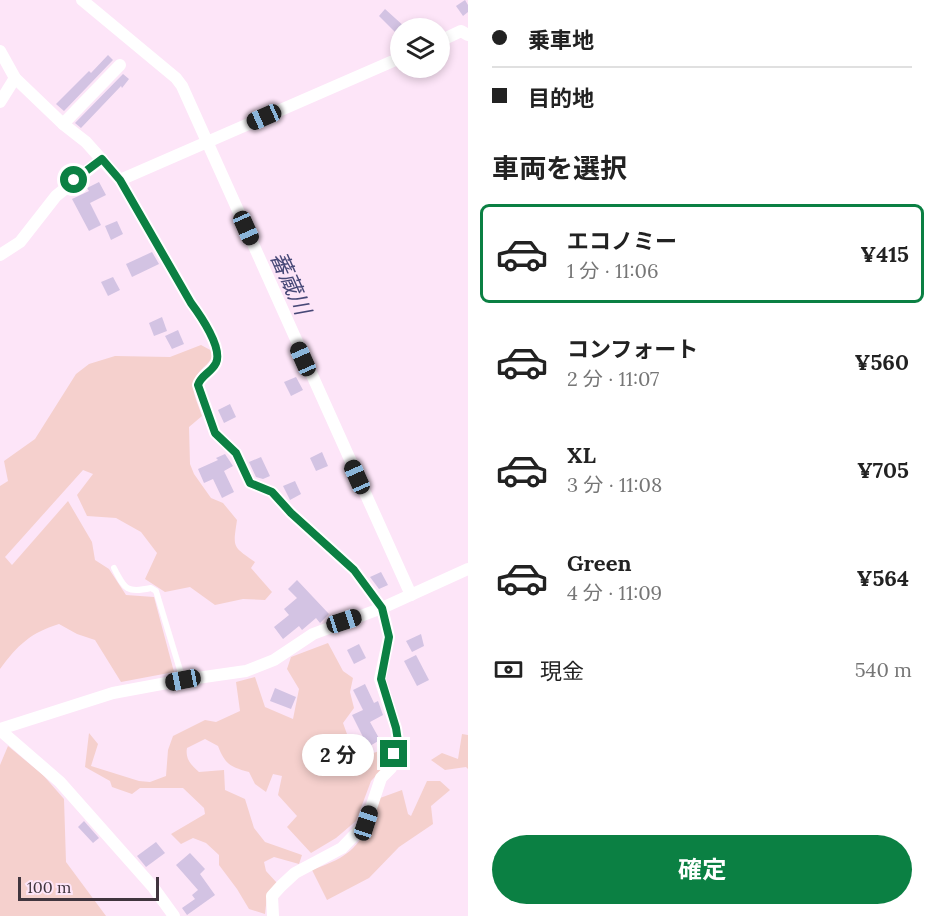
<!DOCTYPE html>
<html lang="ja">
<meta charset="utf-8">
<style>
:root{--surface:#fff;--page:#f2f2f2;--text:#222;--muted:#767676;--line:#e0e0e0;--accent:#0b8043}
body{margin:0;font-family:Lora,"Noto Sans JP",serif;background:var(--page);color:var(--text);height:100vh;display:flex;flex-direction:column;font-size:22px;white-space:nowrap}
*{box-sizing:border-box;margin:0}
p{font-size:20px;color:var(--muted)}
.icon{flex:none;width:33px;height:33px;fill:none;stroke:currentColor;stroke-width:2;stroke-linecap:round;stroke-linejoin:round}
.map{position:relative;flex:1;overflow:hidden}
.details{display:flex;flex-direction:column;background:var(--surface);width:468px}
.details>*{flex:none}
.hud{display:grid;align-content:center;height:132px;padding:0 24px;background:var(--surface)}
.buttons{position:absolute;left:390px;top:18px;display:grid;gap:12px}
.buttons a{display:grid;place-items:center;width:60px;height:60px;border-radius:50%;background:var(--surface);box-shadow:0 3px 9px #0003;font-size:30px}
.scale{position:absolute;left:18px;bottom:15px;width:141px;box-sizing:border-box;padding-left:6px;border:3px solid #40353e;border-top:0;font-size:16px;line-height:21px;white-space:nowrap;color:#40353e;-webkit-text-stroke:4px #fde5f8;paint-order:stroke}
.end{position:absolute;width:27px;height:27px;margin:-14px;border:8px solid #0b8043;background:#fff;box-shadow:0 0 0 3px #fff}
.from{border-radius:50%}
.bubble{position:absolute;height:42px;border-radius:21px;background:var(--surface);box-shadow:0 3px 9px #0003;font-size:20px;font-weight:700;line-height:42px;text-align:center}
.car{position:absolute;width:18px;height:36px;margin:-18px -9px;border-radius:8px;box-shadow:0 0 4px 2px #0007;background:linear-gradient(#222 24%,#8ab4d8 0 40%,#222 0 76%,#8ab4d8 0 86%,#222 0)}
.hud b{display:flex;align-items:center;gap:21px;height:57px;font-size:22px}
.hud b+b{border-top:2px solid var(--line)}
.hud i{width:15px;height:15px;background:var(--text)}
ul{padding:0;list-style:none}
li{display:flex;align-items:center;gap:18px;height:99px;margin:0 12px 9px;padding:0 12px;border:3px solid transparent;border-radius:9px}
li div{flex:1}
li b{display:block;font-size:22px}
li em{font-style:normal;font-weight:700}
li.on{border-color:var(--accent)}
li>.icon{width:54px;height:54px;stroke-width:1.5}
h2{padding:0 24px;font-size:27px;line-height:72px}
.pay{display:flex;align-items:center;gap:15px;height:66px;padding:0 24px;font-size:22px}
.pay p{margin-inline-start:auto}
.cta{display:flex;gap:12px;margin-top:auto;padding:12px 24px}
.cta a{flex:1;height:69px;border-radius:36px;background:var(--accent);color:#fff;font-size:24px;font-weight:700;line-height:69px;text-align:center}
main{display:flex;flex:1;min-height:0}
.map>svg:first-child{display:block}
.green{fill:#f5d0cd}
.building{fill:#d3c3e3}
.lines{fill:none;stroke-linecap:round;stroke-linejoin:round}
.lane{stroke:#fff;stroke-width:6}
.street{stroke:#fff;stroke-width:12}
.route{stroke:#0b8043;stroke-width:8}
.labels{text-anchor:middle;stroke-width:4.5;stroke-linejoin:round;paint-order:stroke}
.water-label{font-size:22px;font-style:italic;fill:#474877;stroke:#fde5f8}
</style>
<main>
<div class="map">
<svg width="468" height="916" viewBox="0 0 468 916">
<rect width="100%" height="100%" fill="#fde5f8"/>
<!-- green -->
<g class="green">
<path d="M201,345L214,352C209,366 205,364 197,375C188,386 198,403 202,416L189,427L190,464L194,474L211,498L223,503L237,520C233,548 232,546 255,562L251,568L272,592L265,600L243,599L215,605L190,587L165,592L145,579L157,553L141,532L116,518L87,516L77,495L93,474L83,470L5,557L12,565L68,501L92,542L95,560L109,569L126,595L154,597L174,672L121,682L95,640L77,634L59,624C30,633 18,645 0,669V486L8,481L4,461L35,439L76,374L89,364L115,356L170,357Z"/>
<path d="M328,643L343,671L353,678L350,692L354,708L343,723L356,759L385,749L386,765L371,781L356,821L336,838L311,853L287,827L297,816L278,795L282,776L273,774L266,792L255,784L249,772C230,767 225,764 218,746L205,739L187,748C185,759 191,765 199,772L224,770L225,790L245,799L254,828L265,842L302,855L299,864L274,857L264,862L266,871L277,883L267,896L265,914L249,909L237,889L219,865V855L206,843L193,838L181,844L171,834L205,814L204,808L183,788H140L132,794L112,787L110,781L85,767L89,733L98,744L91,766L139,781L150,782L166,776L168,750L173,736L205,720L216,722L240,711L236,682L255,677L265,707L293,719L299,689L287,669L291,657Z"/>
<path d="M462,734L468,735V769L466,767L445,770L431,760L442,753L458,759Z"/>
<path d="M8,746L43,775L64,799L66,862L106,916H0V765Z"/>
<path d="M427,781H440L450,790L431,806L433,824L399,847L369,878L327,900L312,870C322,866 334,862 343,856C363,844 372,819 380,798L402,790L408,814L411,816Z"/>
</g>
<!-- building -->
<g class="building">
<path d="M465,0L468,5V12L463,16L456,6Z"/>
<path d="M385,9L406,28H400V37L379,16Z"/>
<path d="M108,55L113,60L64,111L56,104L89,71L91,73Z"/>
<path d="M123,74L129,79L122,88L121,86L81,128L75,123Z"/>
<path d="M99,182L106,195L90,203L101,225L89,231L72,199L89,191L87,188Z"/>
<path d="M117,221L123,234L111,240L105,226Z"/>
<path d="M152,252L159,264L132,277L126,264Z"/>
<path d="M113,277L120,290L108,296L101,282Z"/>
<path d="M162,317L167,331L154,336L149,323Z"/>
<path d="M178,330L184,344L172,349L165,336Z"/>
<path d="M296,377L303,390L291,396L284,382Z"/>
<path d="M230,404L236,417L224,423L218,410Z"/>
<path d="M322,452L328,466L316,471L310,458Z"/>
<path d="M225,454L233,466L224,471L234,492L222,498L213,479L204,483L198,469L218,460L216,458Z"/>
<path d="M261,457L270,476L263,479L256,477L249,462Z"/>
<path d="M295,481L301,494L290,500L283,486Z"/>
<path d="M381,572L388,585L379,589L370,577Z"/>
<path d="M297,580L329,614L320,623L316,618L302,630L299,626L283,639L274,627L289,615L284,609L297,598L288,589Z"/>
<path d="M421,634L424,646L412,652L406,641Z"/>
<path d="M359,644L366,658L354,664L347,650Z"/>
<path d="M416,655L429,680L417,686L404,661Z"/>
<path d="M365,684L374,703L378,701L383,715L370,722L380,740L368,747L352,715L363,710L353,690Z"/>
<path d="M275,688L296,697L291,709L270,701Z"/>
<path d="M84,821L99,838L93,843L78,827Z"/>
<path d="M156,842L165,853L146,867L137,856Z"/>
<path d="M190,853L205,869L200,874L215,895L187,915L182,908L195,899L192,895L198,890L176,865Z"/>
</g>
<g class="lines">
<!-- lane -->
<path class="lane" d="M114,568C125,590 127,593 151,588L156,591L183,680"/>
<!-- street -->
<g class="street">
<path d="M82,0L176,78L182,86L411,595"/>
<path d="M440,41L461,31L468,35"/>
<path d="M0,51L15,78L63,124L86,142L120,180L191,303C200,315 223,348 216,363C211,373 201,375 198,385L215,433L236,453L250,483L272,492L291,513L354,570L382,608L389,637L380,679L396,728L398,741L391,768L381,778L366,823L342,848L295,873L281,886L272,896L273,916"/>
<path d="M0,102L15,78"/>
<path d="M63,124L120,65"/>
<path d="M120,180L400,58"/>
<path d="M0,255L20,242L56,196L102,159"/>
<path d="M0,729L113,693L183,680L246,671L274,660L313,634L382,608L468,569"/>
<path d="M0,730L60,782L153,887L174,916"/>
</g>
</g>
<g class="lines">
<!-- route -->
<path class="route" d="M74,180L102,159L120,180L191,303C200,315 223,348 216,363C211,373 201,375 198,385L215,433L236,453L250,483L272,492L291,513L354,570L382,608L389,637L381,679L396,728L398,741L394,754"/>
</g>
<g class="labels">
<!-- water labels -->
<g class="water-label">
<text transform="translate(291 283) rotate(66)" y="8">蕃蔵川</text>
</g>
</g>
</svg>
<div class="buttons">
<a><svg class="icon" aria-label="layers" viewBox="0 0 24 24"><path d="M12 4l9 5-9 5-9-5zM3 14l9 5 9-5"/></svg></a>
</div>
<div class="scale">100 m</div>
<i class="end from" style="left:74px;top:180px"></i>
<i class="end" style="left:394px;top:754px"></i>
<div class="bubble" style="left:302px;top:734px;width:72px">2 分</div>
<i class="car" style="left:264px;top:117px;rotate:246deg"></i>
<i class="car" style="left:246px;top:228px;rotate:156deg"></i>
<i class="car" style="left:303px;top:359px;rotate:336deg"></i>
<i class="car" style="left:357px;top:477px;rotate:336deg"></i>
<i class="car" style="left:344px;top:621px;rotate:72deg"></i>
<i class="car" style="left:183px;top:680px;rotate:259deg"></i>
<i class="car" style="left:366px;top:823px;rotate:18deg"></i>
</div>
<section class="details">
<div class="hud">
<b><i class="from"></i>乗車地</b>
<b><i></i>目的地</b>
</div>
<h2>車両を選択</h2>
<ul>
<li class="on"><svg class="icon" aria-label="car" viewBox="0 0 24 24"><path d="M5 17H2v-5l4-1 3-4h7l3 4 3 1v5h-3M9 17h6M6 11h13"/><circle cx="7" cy="17" r="2"/><circle cx="17" cy="17" r="2"/></svg><div><b>エコノミー</b><p>1 分 · 11:06</p></div><em>¥415</em></li>
<li><svg class="icon" aria-label="car" viewBox="0 0 24 24"><path d="M5 17H2v-5l4-1 3-4h7l3 4 3 1v5h-3M9 17h6M6 11h13"/><circle cx="7" cy="17" r="2"/><circle cx="17" cy="17" r="2"/></svg><div><b>コンフォート</b><p>2 分 · 11:07</p></div><em>¥560</em></li>
<li><svg class="icon" aria-label="car" viewBox="0 0 24 24"><path d="M5 17H2v-5l4-1 3-4h7l3 4 3 1v5h-3M9 17h6M6 11h13"/><circle cx="7" cy="17" r="2"/><circle cx="17" cy="17" r="2"/></svg><div><b>XL</b><p>3 分 · 11:08</p></div><em>¥705</em></li>
<li><svg class="icon" aria-label="car" viewBox="0 0 24 24"><path d="M5 17H2v-5l4-1 3-4h7l3 4 3 1v5h-3M9 17h6M6 11h13"/><circle cx="7" cy="17" r="2"/><circle cx="17" cy="17" r="2"/></svg><div><b>Green</b><p>4 分 · 11:09</p></div><em>¥564</em></li>
</ul>
<div class="pay"><svg class="icon" aria-label="cash" viewBox="0 0 24 24"><path d="M3 7h18v10H3z"/><circle cx="12" cy="12" r="2"/></svg>現金<p>540 m</p></div>
<div class="cta"><a>確定</a></div>
</section>
</main>
